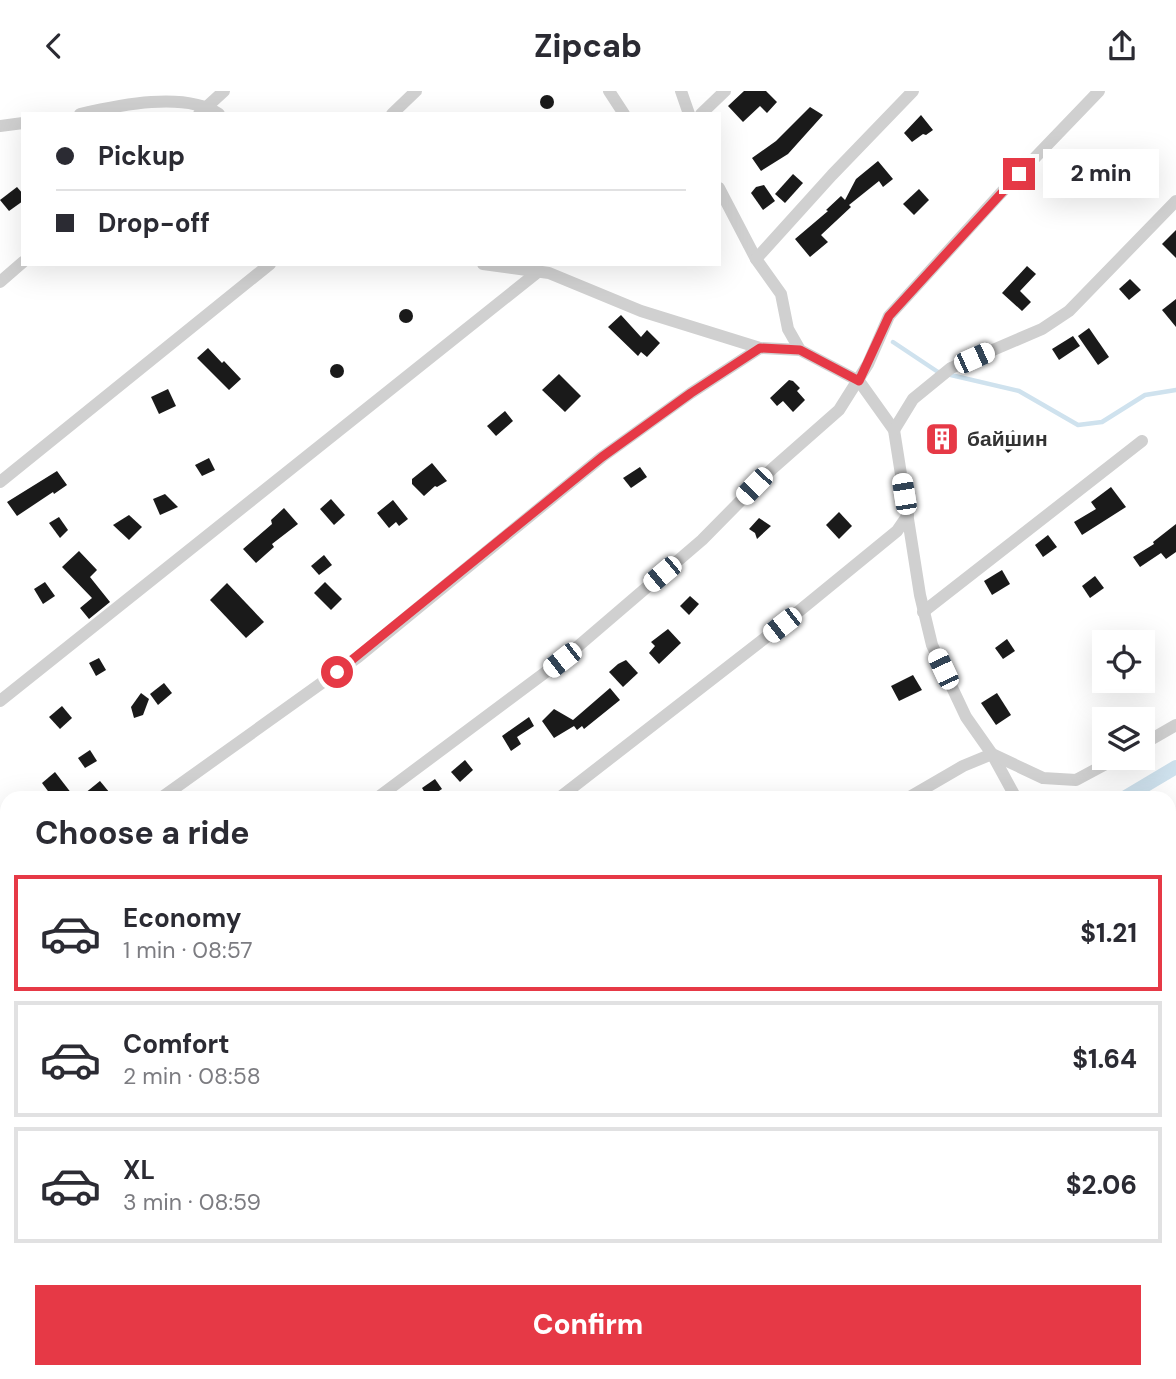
<!DOCTYPE html>
<meta charset="utf-8">
<style>
:root{--surface:#fff;--page:#f7f7f7;--text:#2b2b33;--muted:#7c7c81;--line:#e1e1e2;--accent:#e63946}
body{margin:0;font-family:"DM Sans",sans-serif;background:var(--page);color:var(--text);height:100vh;display:flex;flex-direction:column;font-size:26px;white-space:nowrap}
*{box-sizing:border-box;margin:0}
p{font-size:23px;color:var(--muted)}
.icon{flex:none;width:38px;height:38px;fill:none;stroke:currentColor;stroke-width:2;stroke-linecap:round;stroke-linejoin:round}
.map{position:relative;flex:1;overflow:hidden}
.side{position:absolute;left:0px;top:700px;width:1176px;height:588px;display:flex;flex-direction:column;background:var(--surface);border-radius:21px 21px 0 0;box-shadow:0 7px 28px #0002}
.side>*{flex:none}
.hud{position:absolute;left:21px;top:21px;width:700px;height:154px;border-radius:0px;box-shadow:0 7px 28px #0002;display:grid;align-content:center;height:154px;padding:0 35px;background:var(--surface)}
.fabs{position:absolute;left:1092px;top:539px;display:grid;gap:14px}
.fabs a{display:grid;place-items:center;width:63px;height:63px;border-radius:0px;background:var(--surface);box-shadow:0 7px 28px #0002;font-size:35px}
.end{position:absolute;width:32px;height:32px;margin:-16px;border:9px solid #e63946;background:#fff;box-shadow:0 0 0 4px #fff}
.from{border-radius:50%}
.bubble{position:absolute;height:49px;border-radius:0px;background:var(--surface);box-shadow:0 7px 28px #0002;font-size:23px;font-weight:800;line-height:49px;text-align:center}
.car{position:absolute;width:21px;height:42px;margin:-21px -10px;border-radius:9px;box-shadow:0 0 5px 2px #0007;background:linear-gradient(#fff 24%,#345 0 40%,#fff 0 76%,#345 0 86%,#fff 0)}
.hud b{display:flex;align-items:center;gap:24px;height:66px;font-size:26px}
.hud b+b{border-top:2px solid var(--line)}
.hud i{width:18px;height:18px;background:var(--text)}
ul{padding:0;list-style:none}
li{display:flex;align-items:center;gap:21px;height:116px;margin:0 14px 10px;padding:0 21px;border:4px solid var(--line);border-radius:0px}
li div{flex:1}
li b{display:block;font-size:26px}
li em{font-style:normal;font-weight:800}
li.current{border-color:var(--accent)}
li>.icon{width:63px;height:63px;stroke-width:1.5}
h2{padding:0 35px;font-size:32px;line-height:84px}
.action{display:flex;gap:14px;margin-top:auto;padding:14px 35px}
.action a{flex:1;height:80px;border-radius:0px;background:var(--accent);color:#fff;font-size:28px;font-weight:800;line-height:80px;text-align:center}
header{display:flex;justify-content:space-between;align-items:center;height:91px;padding:0 35px;background:var(--surface);font-size:32px;font-weight:800}
.map>svg:first-child{display:block}
.lines{fill:none;stroke-linecap:round;stroke-linejoin:round}
.stream{stroke:#cfe2ee;stroke-width:4.5}
.canal{stroke:#cfe2ee;stroke-width:14}
.building{fill:#1a1a1a}
.lane{stroke:#d0d0d0;stroke-width:6}
.street{stroke:#d0d0d0;stroke-width:12}
.route{stroke:#e63946;stroke-width:9}
.labels{text-anchor:middle;stroke-width:7;stroke-linejoin:round;paint-order:stroke}
.poi-label{font-size:21px;font-weight:bold;fill:#333;stroke:#fff;text-anchor:start}
</style>
<header><svg class="icon" aria-label="back" viewBox="0 0 24 24"><path d="M15 5l-7 7 7 7"/></svg>Zipcab<svg class="icon" aria-label="share" viewBox="0 0 24 24"><path d="M12 15V3M7 8l5-5 5 5M5 13v7h14v-7"/></svg></header>
<div class="map">
<svg width="1176" height="1288" viewBox="0 0 1176 1288">
<rect width="100%" height="100%" fill="#fff"/>
<g class="lines">
<!-- stream -->
<path class="stream" d="M893,251L938,281L1019,300L1078,334L1102,331L1145,304L1176,299"/>
<!-- canal -->
<path class="canal" d="M1124,707L1176,676"/>
</g>
<!-- building -->
<g class="building">
<path d="M744,0H766L777,11L767,22L760,15L743,31L728,15Z"/>
<circle cx="547" cy="11" r="7"/>
<path d="M810,16L823,24L788,63L761,80L752,67L776,50Z"/>
<path d="M921,24L933,39L926,44L923,43L912,51L904,42Z"/>
<path d="M878,70L893,88L883,96L879,90L849,114L851,116L821,144L828,151L810,166L795,148L828,120L826,119L841,105L845,109L856,88Z"/>
<path d="M793,83L803,92L785,112L775,103Z"/>
<path d="M764,94L775,110L763,119L751,102L756,96Z"/>
<path d="M17,96L23,103V110L9,120L0,109Z"/>
<path d="M919,98L929,109L914,124L903,113Z"/>
<path d="M1176,139V167L1162,153Z"/>
<path d="M1027,175L1036,183L1020,200L1031,211L1022,220L1002,202Z"/>
<path d="M1130,188L1141,199L1129,209L1119,198Z"/>
<path d="M1176,208V236L1162,219Z"/>
<circle cx="406" cy="225" r="7"/>
<path d="M621,224L641,246L647,239L660,252L647,266L641,261L638,265L608,236Z"/>
<path d="M1089,237L1109,266L1098,274L1078,245Z"/>
<path d="M1073,245L1080,255L1059,269L1052,258Z"/>
<path d="M208,257L222,272L224,270L241,288L229,299L197,267Z"/>
<circle cx="337" cy="280" r="7"/>
<path d="M559,283L581,305L565,321L542,299Z"/>
<path d="M789,289L793,290L800,297L797,300L805,309L793,321L783,310L777,315L770,307Z"/>
<path d="M168,298L176,315L159,323L151,306Z"/>
<path d="M505,320L513,330L496,345L487,335Z"/>
<path d="M946,333L957,347L938,363L927,349Z"/>
<path d="M1013,339L1023,350L1008,362L998,351Z"/>
<path d="M209,367L215,379L202,385L195,374Z"/>
<path d="M432,372L447,390L437,396L435,395L424,405L412,393V388Z"/>
<path d="M640,376L647,386L631,397L623,387Z"/>
<path d="M57,380L67,394L54,403L53,401L17,425L7,411Z"/>
<path d="M1111,396L1126,416L1082,444L1074,431L1096,418L1091,411Z"/>
<path d="M165,403L178,416L160,424L153,408Z"/>
<path d="M331,408L345,424L334,434L320,418Z"/>
<path d="M393,409L408,428L399,435L396,431L389,437L377,422Z"/>
<path d="M284,417L298,433L272,453L274,456L256,472L243,458L272,433L271,429Z"/>
<path d="M839,421L852,435L839,448L826,434Z"/>
<path d="M129,424L142,436L129,449L113,434Z"/>
<path d="M59,426L68,439L60,447L49,432Z"/>
<path d="M759,427L771,435L757,448L755,442L749,438Z"/>
<path d="M1176,433V461L1166,468L1161,462L1140,476L1133,466L1154,453L1153,451Z"/>
<path d="M1048,444L1057,456L1043,466L1035,454Z"/>
<path d="M79,460L97,479L90,486L110,511L89,528L80,517L92,507L62,476Z"/>
<path d="M324,464L332,474L319,484L311,475Z"/>
<path d="M1002,479L1010,493L992,504L984,490Z"/>
<path d="M1095,485L1104,497L1090,507L1082,495Z"/>
<path d="M45,491L55,505L43,513L34,498Z"/>
<path d="M325,491L342,508L331,519L314,502Z"/>
<path d="M227,492L264,531L246,547L210,509Z"/>
<path d="M690,505L699,513L689,524L680,515Z"/>
<path d="M668,538L681,552L659,573L649,562L655,555L651,551Z"/>
<path d="M1007,548L1015,560L1003,568L995,557Z"/>
<path d="M99,567L106,579L96,585L89,572Z"/>
<path d="M626,569L638,582L623,596L609,581L618,573Z"/>
<path d="M913,584L922,599L899,610L891,595Z"/>
<path d="M164,592L172,602L158,614L150,603Z"/>
<path d="M610,597L620,609L584,638L582,635L577,639L574,635L554,647L542,630L554,618L573,629Z"/>
<path d="M141,602L149,608L143,624L134,627L131,616Z"/>
<path d="M997,602L1011,624L996,634L981,612Z"/>
<path d="M62,615L72,627L60,638L49,626Z"/>
<path d="M529,626L534,635L517,646L521,653L511,660L502,645Z"/>
<path d="M90,659L97,670L85,677L78,667Z"/>
<path d="M465,669L473,679L460,691L451,681Z"/>
<path d="M55,681L75,707H53L42,692Z"/>
<path d="M435,688L442,698L428,707L422,697Z"/>
<path d="M100,690L114,707H79Z"/>
</g>
<g class="lines">
<!-- lane -->
<g class="lane">
<path d="M1169,810L1176,821"/>
<path d="M1169,1184L1171,1189L1169,1200"/>
<path d="M313,1281L317,1288"/>
<path d="M376,1281L380,1288"/>
<path d="M1084,1281V1288"/>
<path d="M261,1288L273,1281"/>
</g>
<!-- street -->
<g class="street">
<path d="M609,0L624,23"/>
<path d="M681,0L689,23"/>
<path d="M80,23C119,14 185,0 219,23"/>
<path d="M199,23L224,0"/>
<path d="M392,23L416,0"/>
<path d="M701,23L725,0"/>
<path d="M0,35L23,32"/>
<path d="M719,97L756,168L781,203L788,238L800,259L859,290L894,339L920,504L932,554L966,626L992,663L1016,707"/>
<path d="M756,168L832,84L913,0"/>
<path d="M483,173L549,182L641,220L760,257L800,259"/>
<path d="M0,191L23,171"/>
<path d="M894,339L913,308L951,277L1042,238L1069,220L1176,110"/>
<path d="M0,391L270,173"/>
<path d="M923,521L1142,350"/>
<path d="M0,610L539,180"/>
<path d="M1143,653L1176,634"/>
<path d="M161,707L358,566L602,366L691,302L760,257"/>
<path d="M377,707L562,569L702,449L772,378L839,319L868,273L889,225L1000,103L1099,0"/>
<path d="M559,707L782,534L897,440L908,424"/>
<path d="M908,707L963,675L992,663L1043,687L1076,689L1117,667"/>
<path d="M0,826L7,821"/>
<path d="M0,974L7,969"/>
<path d="M0,1112L7,1107"/>
<path d="M0,1223L7,1219"/>
<path d="M0,1237L7,1252"/>
<path d="M21,1281L24,1288"/>
<path d="M870,1281L874,1288"/>
<path d="M644,1288L652,1281"/>
<path d="M808,1288L816,1281"/>
</g>
</g>
<g class="lines">
<!-- route -->
<path class="route" d="M337,581L602,366L691,302L760,257L800,259L859,290L889,225L1019,83"/>
</g>
<!-- icons -->
<defs>
<g id="building-square" transform="scale(1.75)"><rect x="-9" y="-9" width="18" height="18" rx="4" fill="#e63946" stroke="#fff"/><path d="M-4-6H4V6H1V3H-1V6H-4ZM-2.5-4.3h1.7v1.8h-1.7ZM.8-4.3h1.7v1.8H.8ZM-2.5-1h1.7V.8h-1.7ZM.8-1h1.7V.8H.8Z" fill="#fff"/></g>
</defs>
<g fill-rule="evenodd">
<use href="#building-square" x="942" y="348"/>
</g>
<g class="labels">
<!-- poi labels -->
<g class="poi-label">
<text x="967" y="355">байшин</text>
</g>
</g>
</svg>
<div class="fabs">
<a><svg class="icon" aria-label="locate" viewBox="0 0 24 24"><circle cx="12" cy="12" r="6"/><path d="M12 2v4M12 18v4M2 12h4M18 12h4"/></svg></a>
<a><svg class="icon" aria-label="layers" viewBox="0 0 24 24"><path d="M12 4l9 5-9 5-9-5zM3 14l9 5 9-5"/></svg></a>
</div>
<i class="end from" style="left:337px;top:581px"></i>
<i class="end" style="left:1019px;top:83px"></i>
<div class="bubble" style="left:1043px;top:58px;width:116px">2 min</div>
<i class="car" style="left:974px;top:267px;rotate:66deg"></i>
<i class="car" style="left:754px;top:395px;rotate:224deg"></i>
<i class="car" style="left:904px;top:403px;rotate:351deg"></i>
<i class="car" style="left:662px;top:483px;rotate:230deg"></i>
<i class="car" style="left:782px;top:534px;rotate:232deg"></i>
<i class="car" style="left:562px;top:569px;rotate:232deg"></i>
<i class="car" style="left:943px;top:578px;rotate:335deg"></i>
<div class="hud">
<b><i class="from"></i>Pickup</b>
<b><i></i>Drop-off</b>
</div>
<section class="side">
<h2>Choose a ride</h2>
<ul>
<li class="current"><svg class="icon" aria-label="car" viewBox="0 0 24 24"><path d="M5 17H2v-5l4-1 3-4h7l3 4 3 1v5h-3M9 17h6M6 11h13"/><circle cx="7" cy="17" r="2"/><circle cx="17" cy="17" r="2"/></svg><div><b>Economy</b><p>1 min · 08:57</p></div><em>$1.21</em></li>
<li><svg class="icon" aria-label="car" viewBox="0 0 24 24"><path d="M5 17H2v-5l4-1 3-4h7l3 4 3 1v5h-3M9 17h6M6 11h13"/><circle cx="7" cy="17" r="2"/><circle cx="17" cy="17" r="2"/></svg><div><b>Comfort</b><p>2 min · 08:58</p></div><em>$1.64</em></li>
<li><svg class="icon" aria-label="car" viewBox="0 0 24 24"><path d="M5 17H2v-5l4-1 3-4h7l3 4 3 1v5h-3M9 17h6M6 11h13"/><circle cx="7" cy="17" r="2"/><circle cx="17" cy="17" r="2"/></svg><div><b>XL</b><p>3 min · 08:59</p></div><em>$2.06</em></li>
</ul>
<div class="action"><a>Confirm</a></div>
</section>
</div>
